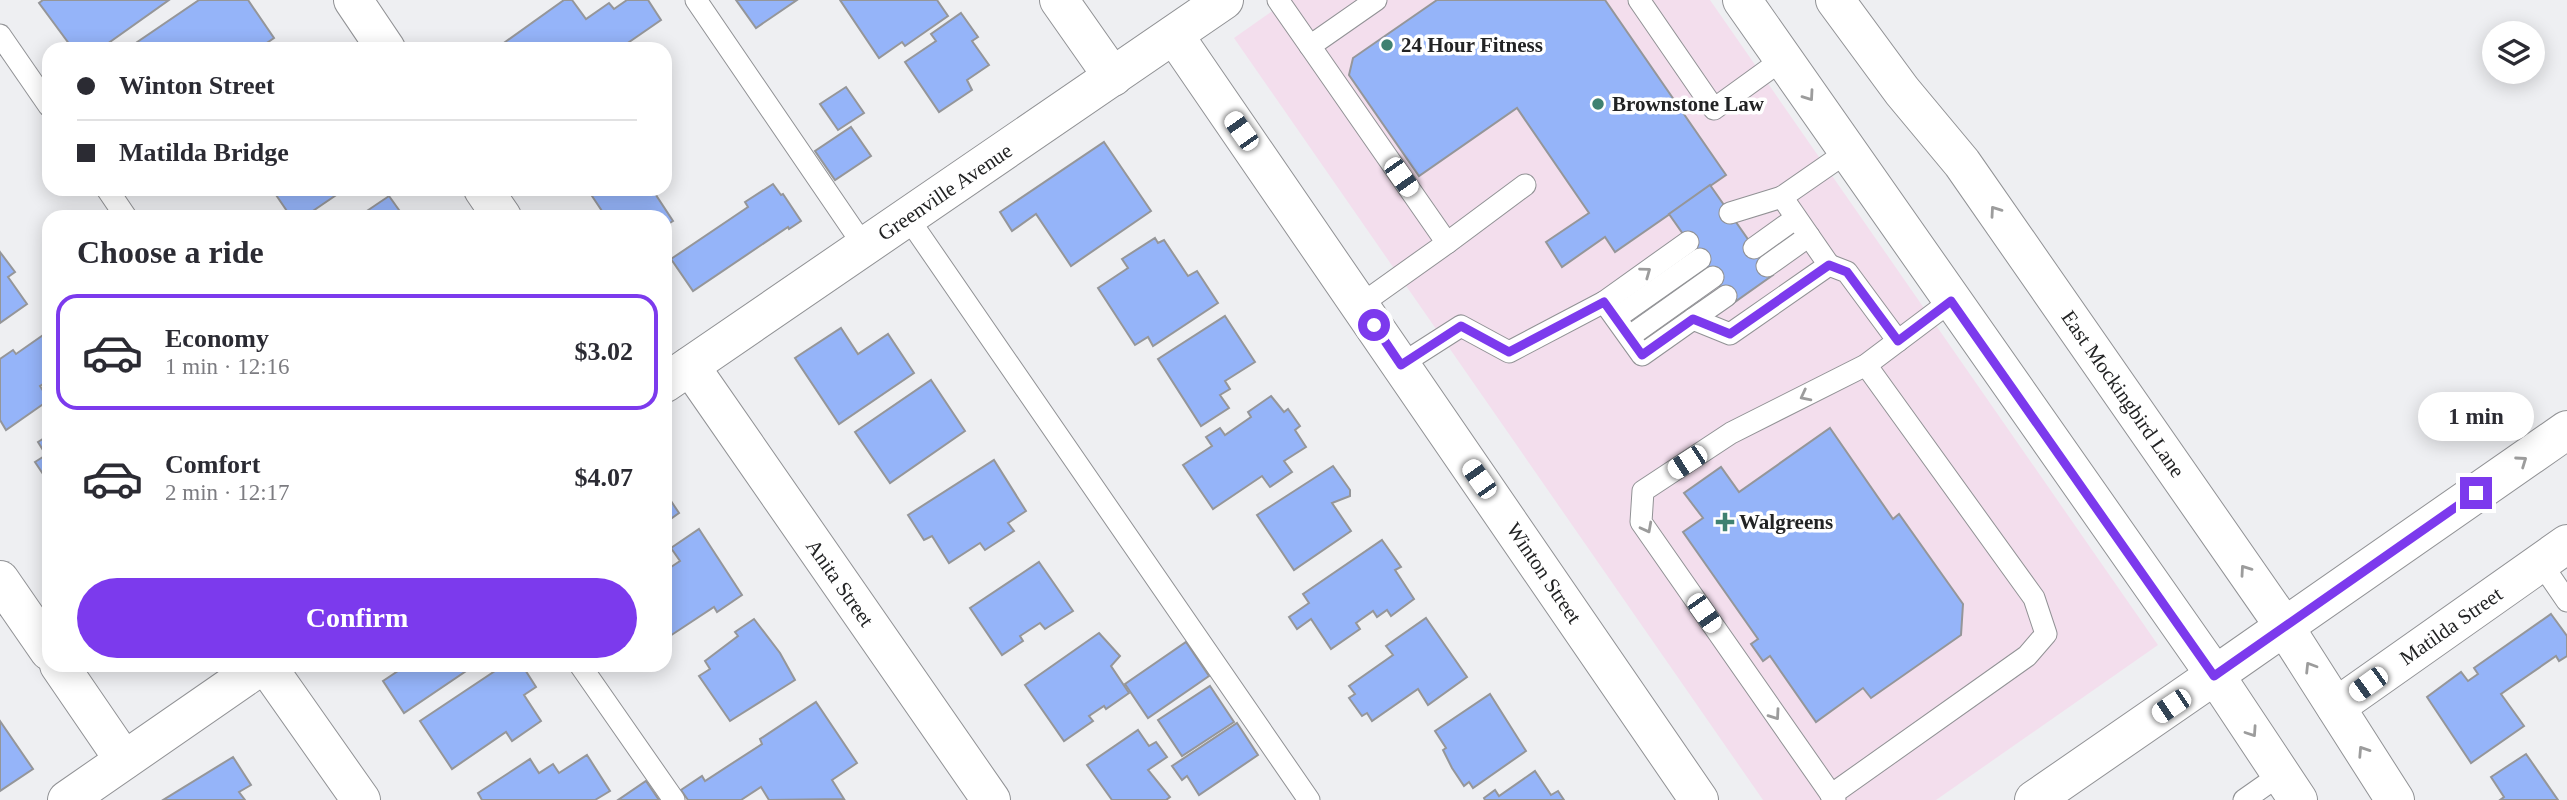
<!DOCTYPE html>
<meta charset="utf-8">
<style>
:root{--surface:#fff;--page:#f2f2f3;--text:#2b2b33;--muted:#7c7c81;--line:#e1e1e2;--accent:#7c3aed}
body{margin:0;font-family:Georgia,serif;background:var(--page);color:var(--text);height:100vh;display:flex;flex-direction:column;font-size:26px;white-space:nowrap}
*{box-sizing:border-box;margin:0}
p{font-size:23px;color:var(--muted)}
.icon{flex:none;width:38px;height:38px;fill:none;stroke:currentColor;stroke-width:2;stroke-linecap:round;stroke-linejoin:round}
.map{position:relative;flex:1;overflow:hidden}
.side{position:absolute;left:42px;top:210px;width:630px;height:462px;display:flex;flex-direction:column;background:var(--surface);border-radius:21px;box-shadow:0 4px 18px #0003}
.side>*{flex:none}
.guide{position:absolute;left:42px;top:42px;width:630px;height:154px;border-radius:21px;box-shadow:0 4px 18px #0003;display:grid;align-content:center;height:154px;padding:0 35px;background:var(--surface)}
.fabs{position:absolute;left:2482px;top:21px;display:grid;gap:14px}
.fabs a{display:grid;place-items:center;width:63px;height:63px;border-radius:50%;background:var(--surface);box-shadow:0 4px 18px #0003;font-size:35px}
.end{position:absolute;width:32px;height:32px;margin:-16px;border:9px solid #7c3aed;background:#fff;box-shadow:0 0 0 4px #fff}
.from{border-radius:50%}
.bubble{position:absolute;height:49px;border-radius:24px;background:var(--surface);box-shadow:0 4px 18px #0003;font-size:23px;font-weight:600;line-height:49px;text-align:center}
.car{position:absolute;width:21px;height:42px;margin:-21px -10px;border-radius:9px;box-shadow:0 0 5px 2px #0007;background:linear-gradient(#fff 24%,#345 0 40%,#fff 0 76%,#345 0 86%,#fff 0)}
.guide b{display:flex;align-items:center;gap:24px;height:66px;font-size:26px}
.guide b+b{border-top:2px solid var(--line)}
.guide i{width:18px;height:18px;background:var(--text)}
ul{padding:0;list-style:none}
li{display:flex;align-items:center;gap:21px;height:116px;margin:0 14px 10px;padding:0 21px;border:4px solid transparent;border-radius:21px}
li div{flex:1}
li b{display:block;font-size:26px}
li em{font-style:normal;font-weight:600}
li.on{border-color:var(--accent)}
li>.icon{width:63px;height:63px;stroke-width:1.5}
h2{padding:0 35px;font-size:32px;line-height:84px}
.action{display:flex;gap:14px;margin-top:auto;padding:14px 35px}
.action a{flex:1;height:80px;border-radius:42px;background:var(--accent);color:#fff;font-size:28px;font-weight:600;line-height:80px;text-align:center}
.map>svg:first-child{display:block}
.commercial{fill:#f3deed}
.building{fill:#95b4f9;stroke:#959699;stroke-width:2}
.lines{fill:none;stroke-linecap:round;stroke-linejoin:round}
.service-casing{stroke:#919295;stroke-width:23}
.minor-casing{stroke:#919295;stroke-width:40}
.tertiary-casing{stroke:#919295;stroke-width:40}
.secondary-casing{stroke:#919295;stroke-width:40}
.service{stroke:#fff;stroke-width:21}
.minor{stroke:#fff;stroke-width:38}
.tertiary{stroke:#fff;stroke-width:38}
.secondary{stroke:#fff;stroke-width:38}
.oneway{stroke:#9c9c9c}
.route{stroke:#7c3aed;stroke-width:9}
.poi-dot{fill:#3f8171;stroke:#fff;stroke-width:2.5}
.labels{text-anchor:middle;stroke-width:7;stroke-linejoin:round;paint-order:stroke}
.poi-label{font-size:21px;font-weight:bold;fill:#222324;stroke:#fff;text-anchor:start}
.street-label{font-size:21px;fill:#222324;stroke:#fff}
</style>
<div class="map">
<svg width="2567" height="800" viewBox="0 0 2567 800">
<rect width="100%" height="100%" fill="#eeeff2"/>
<!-- commercial -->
<path class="commercial" d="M1288,0H1710L2158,645L1936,800H1763L1234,38Z"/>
<!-- building -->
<g class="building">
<path d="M43,0H169L100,49H73L39,3Z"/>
<path d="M199,0H248L274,38L258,49H127Z"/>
<path d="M564,0H572L586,19L609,3L614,9L627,0H648L661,20L619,49H503L501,45Z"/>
<path d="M736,0H797L756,28Z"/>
<path d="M840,0H937L948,16L905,46L902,42L879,58Z"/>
<path d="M1437,0H1605L1726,175L1615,252L1605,237L1562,267L1546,242L1589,213L1517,108L1419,176L1349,75L1353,58Z"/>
<path d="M961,13L978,37L972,41L989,65L967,80L972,90L939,112L905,62L936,41L931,34Z"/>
<path d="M846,87L864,113L838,130L820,104Z"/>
<path d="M851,127L871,156L835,180L815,151Z"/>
<path d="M1104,142L1151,211L1071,266L1036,214L1012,231L1000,212Z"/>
<path d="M773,184L781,195L783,194L801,221L789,229L788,227L693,291L671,259L748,207L745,202Z"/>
<path d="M1710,185L1773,275L1732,304L1669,214Z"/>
<path d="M272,189H345L304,217H291Z"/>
<path d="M595,189H652L673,221L665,226V217H606L590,193Z"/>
<path d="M389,196L404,217H358Z"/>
<path d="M1155,238L1158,243L1164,240L1188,276L1197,271L1218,303L1153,346L1148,337L1135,345L1098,288L1128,268L1122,259Z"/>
<path d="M0,252L15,272L8,277L27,304L0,323Z"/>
<path d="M1225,316L1255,362L1225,381L1230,389L1220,395L1229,408L1201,426L1158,359Z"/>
<path d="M841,328L858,354L888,334L914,373L839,424L795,358Z"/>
<path d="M49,331V380L40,386L49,400L6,430L0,420V359L13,350L16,354Z"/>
<path d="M931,380L965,431L890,483L855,432Z"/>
<path d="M1271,396L1284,412L1288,409L1300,426L1295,430L1306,447L1284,461L1292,472L1270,487L1262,476L1213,509L1183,465L1212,446L1206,437L1220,428L1225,435L1251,417L1248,412Z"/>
<path d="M1830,428L1893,519L1899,514L1963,604L1961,635L1871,698L1863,688L1816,722L1770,656L1763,661L1751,644L1758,639L1683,532L1703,518L1684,493L1721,467L1739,492Z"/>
<path d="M49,435V483L35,462L46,455L38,442Z"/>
<path d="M994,460L1026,511L1008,523L1014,531L985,550L980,543L949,563L932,536L924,540L908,515Z"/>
<path d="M1333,466L1350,490V496L1332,503L1351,531L1294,570L1257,515Z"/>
<path d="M665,492L679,513L665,523Z"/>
<path d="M699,529L742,595L717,612L714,607L670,636L665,629V571L680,561L671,548Z"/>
<path d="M1382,540L1401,567L1395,570L1414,599L1391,616L1387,610L1377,617L1373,611L1356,623L1360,629L1331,649L1311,619L1297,629L1289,617L1309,603L1303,594Z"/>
<path d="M1039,562L1073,611L1045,629L1040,623L1020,636L1023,641L1002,655L970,608Z"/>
<path d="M2551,614L2567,636V656L2559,661L2556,656L2501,694L2524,726L2471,763L2427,697L2461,672L2468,681L2478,674L2474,668Z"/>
<path d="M1426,618L1467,677L1428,705L1418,689L1372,721L1367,713L1362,716L1349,698L1355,694L1349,686L1393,655L1386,646Z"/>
<path d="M754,619L780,653L795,680L730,721L699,676L710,669L705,661L738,636L735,632Z"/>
<path d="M1099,633L1120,656L1111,666L1129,693L1106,709L1104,706L1089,716L1093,721L1064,741L1025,685Z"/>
<path d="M1186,642L1209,676L1148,718L1125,684Z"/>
<path d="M407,665H475L404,713L383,681Z"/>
<path d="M504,665H522L536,687L524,695L541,721L512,741L506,732L452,769L420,721Z"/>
<path d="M1210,686L1234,722L1182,756L1158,720Z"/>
<path d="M1490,694L1526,751L1473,788L1469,782L1464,786L1452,768L1443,750L1446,748L1435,731Z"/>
<path d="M816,702L857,763L832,780L844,799L769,800L761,787L741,800H688L681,790L702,776L705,781L762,744L760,739Z"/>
<path d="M0,721L33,769L0,791Z"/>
<path d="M1237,723L1258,755L1199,795L1187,776L1182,780L1172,766Z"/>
<path d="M1138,730L1149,746L1156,742L1167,757L1148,770L1170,797L1166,800H1112L1087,765Z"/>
<path d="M2526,754L2558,800H2500L2504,797L2491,777Z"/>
<path d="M587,755L610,791L595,800H482L478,793L530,759L539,773L553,764L559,773Z"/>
<path d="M233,757L251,785L239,792L245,800H163Z"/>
<path d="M1535,771L1551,795L1558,791L1564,800H1485L1484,798L1495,790L1499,796Z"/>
<path d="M646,781L659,800H618Z"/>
</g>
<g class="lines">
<!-- service casing -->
<g class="service-casing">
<g id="service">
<path d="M696,0L864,246"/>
<path d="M1278,0L1310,46L1376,0"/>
<path d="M1639,0L1714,109L1783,59"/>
<path d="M0,35L49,106"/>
<path d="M1310,46L1447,243L1360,305"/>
<path d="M107,189L126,217"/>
<path d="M1730,213L1782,197"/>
<path d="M908,218L1309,800"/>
<path d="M1447,243L1525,185"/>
<path d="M1754,248L1796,218"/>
<path d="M1829,265L1847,272L1898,341"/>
<path d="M1767,266L1809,236"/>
<path d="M1604,302L1688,242"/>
<path d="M1616,318L1700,259"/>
<path d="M1693,319L1726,296"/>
<path d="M1630,336L1713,277"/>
<path d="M1400,365L1461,326L1509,352L1604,302L1642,355L1693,319L1730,334L1829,265L1782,197L1847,152"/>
<path d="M2541,563L2567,601"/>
<path d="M580,665L674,800"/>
<path d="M1831,795L2027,656L2046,634L2034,598L1866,365"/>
<path d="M1835,800L1641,522L1643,491L1731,433L1866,365L1951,301"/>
<path d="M2244,800L2281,774"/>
</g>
</g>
<!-- minor casing -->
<g class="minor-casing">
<g id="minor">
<path d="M353,0L386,49"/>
<path d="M1059,0L1113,77"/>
<path d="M1174,35L1699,800"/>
<path d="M483,189L502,217"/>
<path d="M690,366L991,800"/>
<path d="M0,580L49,651"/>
<path d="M59,665L124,760"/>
<path d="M266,665L361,800"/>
<path d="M2336,707L2567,544"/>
</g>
</g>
<!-- tertiary casing -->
<g class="tertiary-casing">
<path id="tertiary" d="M2034,800L2215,675"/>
</g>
<!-- secondary casing -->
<g class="secondary-casing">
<g id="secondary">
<path d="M1742,0L2215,675L2298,800"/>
<path d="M1835,0L1902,91L1962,163L2284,626L2395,800"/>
<path d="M665,383L1224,0"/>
<path d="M2215,675L2567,430"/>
<path d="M67,800L262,665"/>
</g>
</g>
<!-- service -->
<use href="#service" class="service"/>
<!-- minor -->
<use href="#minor" class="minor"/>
<!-- tertiary -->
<use href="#tertiary" class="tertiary"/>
<!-- secondary -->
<use href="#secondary" class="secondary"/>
</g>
<!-- one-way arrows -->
<defs><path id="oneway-chevron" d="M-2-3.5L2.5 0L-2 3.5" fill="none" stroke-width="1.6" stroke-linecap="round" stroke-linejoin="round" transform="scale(1.75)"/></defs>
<g class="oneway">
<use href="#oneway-chevron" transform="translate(1809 96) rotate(55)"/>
<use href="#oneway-chevron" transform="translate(1995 211) rotate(-125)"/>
<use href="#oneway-chevron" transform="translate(1646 272) rotate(-36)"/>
<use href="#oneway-chevron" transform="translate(1805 396) rotate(153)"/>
<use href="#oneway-chevron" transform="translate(2522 461) rotate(-35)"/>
<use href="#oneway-chevron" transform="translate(1647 528) rotate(62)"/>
<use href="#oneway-chevron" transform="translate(2245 570) rotate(-125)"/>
<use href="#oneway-chevron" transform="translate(2310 667) rotate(-122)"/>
<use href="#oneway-chevron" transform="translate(1775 715) rotate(55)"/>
<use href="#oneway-chevron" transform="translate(2252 732) rotate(56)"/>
<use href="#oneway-chevron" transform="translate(2363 751) rotate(-123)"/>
</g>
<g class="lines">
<!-- route -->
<path class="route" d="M1374,325L1401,365L1461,326L1509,352L1604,302L1642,355L1693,319L1730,334L1829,265L1847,272L1898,341L1951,301L2214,676L2476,493"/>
</g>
<!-- markers -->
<g class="poi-dot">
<circle cx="1387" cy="45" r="7"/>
<circle cx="1598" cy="104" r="7"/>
<path d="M1721.5 511.5h7v7h7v7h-7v7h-7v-7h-7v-7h7z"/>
</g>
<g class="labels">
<!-- poi labels -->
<g class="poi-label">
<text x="1401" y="52">24 Hour Fitness</text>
<text x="1612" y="111">Brownstone Law</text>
<text x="1739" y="529">Walgreens</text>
</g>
<!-- street labels -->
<g class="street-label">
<text transform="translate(945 192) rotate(-34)" y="7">Greenville Avenue</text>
<text transform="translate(2123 394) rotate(55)" y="7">East Mockingbird Lane</text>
<text transform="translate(1544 573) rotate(56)" y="7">Winton Street</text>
<text transform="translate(840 583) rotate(55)" y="7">Anita Street</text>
<text transform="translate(2451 626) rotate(-35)" y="7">Matilda Street</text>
</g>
</g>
</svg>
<div class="fabs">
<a><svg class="icon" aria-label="layers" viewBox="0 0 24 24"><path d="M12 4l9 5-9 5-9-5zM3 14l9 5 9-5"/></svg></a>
</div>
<i class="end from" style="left:1374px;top:325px"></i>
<i class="end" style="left:2476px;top:493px"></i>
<div class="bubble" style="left:2418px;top:392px;width:116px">1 min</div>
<i class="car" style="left:1241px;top:131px;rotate:325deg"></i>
<i class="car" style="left:1401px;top:177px;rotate:145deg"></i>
<i class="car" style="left:1687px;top:462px;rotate:237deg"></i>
<i class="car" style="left:1479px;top:479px;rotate:325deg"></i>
<i class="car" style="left:1704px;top:613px;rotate:145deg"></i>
<i class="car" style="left:2368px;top:684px;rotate:234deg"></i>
<i class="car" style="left:2171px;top:706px;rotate:236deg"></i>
<div class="guide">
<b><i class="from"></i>Winton Street</b>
<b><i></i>Matilda Bridge</b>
</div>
<section class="side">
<h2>Choose a ride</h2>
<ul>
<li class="on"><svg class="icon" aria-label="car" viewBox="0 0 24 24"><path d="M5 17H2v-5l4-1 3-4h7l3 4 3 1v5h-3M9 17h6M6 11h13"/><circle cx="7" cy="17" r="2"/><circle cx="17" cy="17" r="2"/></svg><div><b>Economy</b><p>1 min · 12:16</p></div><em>$3.02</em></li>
<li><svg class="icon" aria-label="car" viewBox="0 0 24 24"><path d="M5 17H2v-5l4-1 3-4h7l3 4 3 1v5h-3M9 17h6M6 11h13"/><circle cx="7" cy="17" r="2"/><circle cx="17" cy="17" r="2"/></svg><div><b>Comfort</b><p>2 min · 12:17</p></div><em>$4.07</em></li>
</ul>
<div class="action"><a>Confirm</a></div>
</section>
</div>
